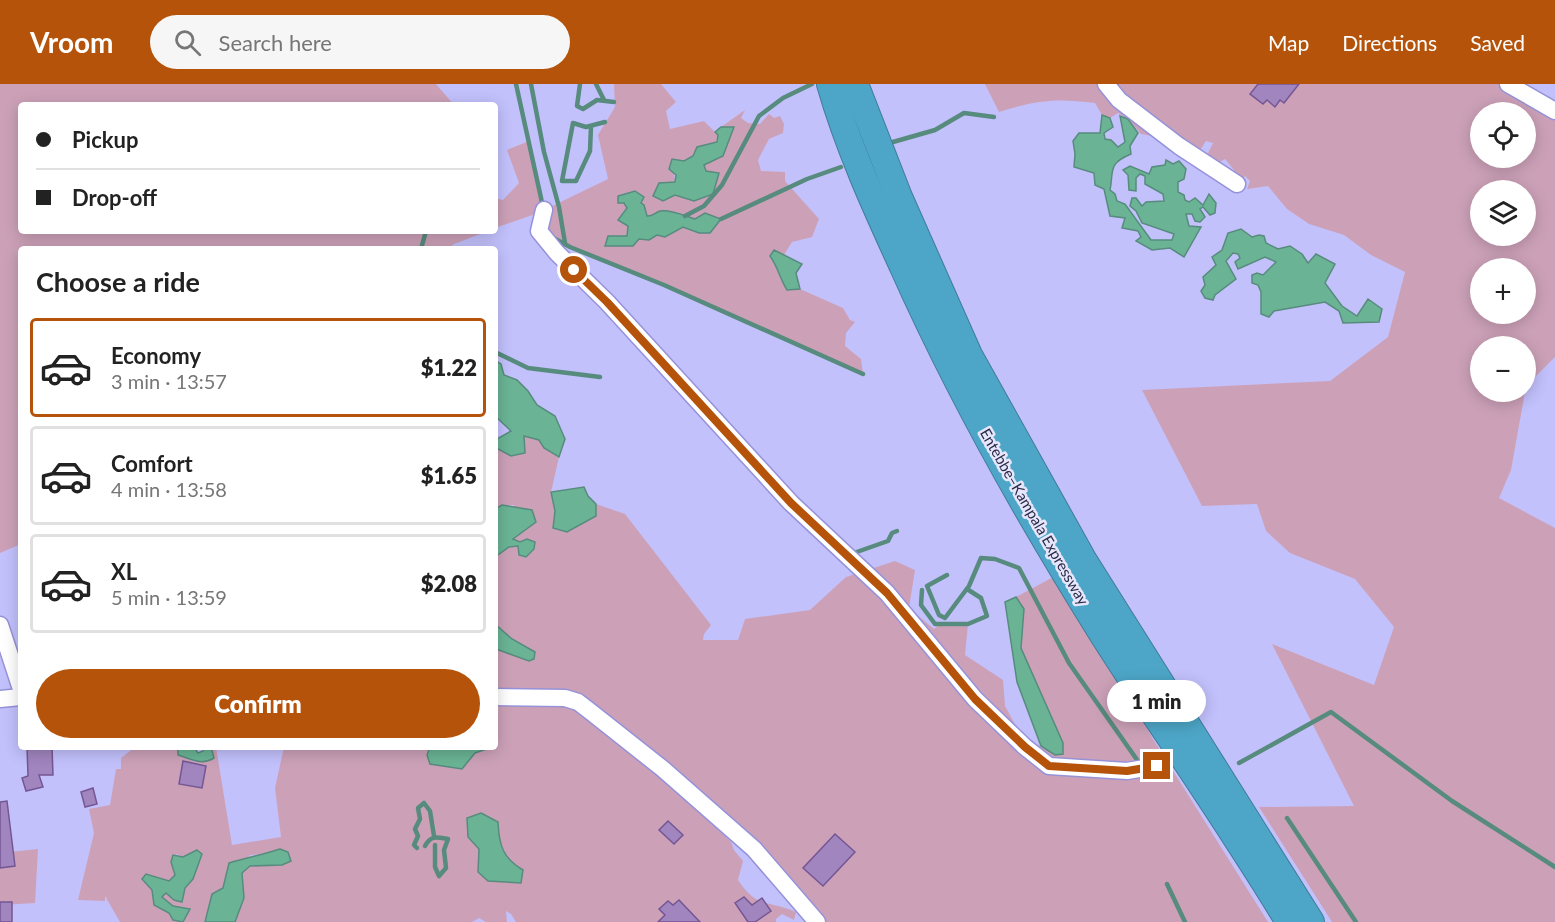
<!DOCTYPE html>
<meta charset="utf-8">
<style>
:root{--surface:#fff;--page:#f6f6f6;--text:#222;--muted:#767676;--line:#e0e0e0;--accent:#b45309}
body{margin:0;font-family:Lato,sans-serif;background:var(--page);color:var(--text);height:100vh;display:flex;flex-direction:column;font-size:22px;white-space:nowrap}
*{box-sizing:border-box;margin:0}
p{font-size:20px;color:var(--muted)}
.icon{flex:none;width:33px;height:33px;fill:none;stroke:currentColor;stroke-width:2;stroke-linecap:round;stroke-linejoin:round}
.map{position:relative;flex:1;overflow:hidden}
.panel{position:absolute;left:18px;top:162px;width:480px;height:504px;display:flex;flex-direction:column;background:var(--surface);border-radius:6px;box-shadow:0 3px 15px #0003}
.panel>*{flex:none}
.top-card{position:absolute;left:18px;top:18px;width:480px;height:132px;border-radius:6px;box-shadow:0 3px 15px #0003;display:grid;align-content:center;height:132px;padding:0 18px;background:var(--surface)}
.controls{position:absolute;left:1470px;top:18px;display:grid;gap:12px}
.controls a{display:grid;place-items:center;width:66px;height:66px;border-radius:50%;background:var(--surface);box-shadow:0 3px 15px #0003;font-size:30px}
.end{position:absolute;width:27px;height:27px;margin:-14px;border:8px solid #b45309;background:#fff;box-shadow:0 0 0 3px #fff}
.from{border-radius:50%}
.bubble{position:absolute;height:42px;border-radius:21px;background:var(--surface);box-shadow:0 3px 15px #0003;font-size:20px;font-weight:800;line-height:42px;text-align:center}
.top-card b{display:flex;align-items:center;gap:21px;height:57px;font-size:22px}
.top-card b+b{border-top:2px solid var(--line)}
.top-card i{width:15px;height:15px;background:var(--text)}
ul{padding:0;list-style:none}
li{display:flex;align-items:center;gap:18px;height:99px;margin:0 12px 9px;padding:0 6px;border:3px solid var(--line);border-radius:6px}
li div{flex:1}
li b{display:block;font-size:22px}
li em{font-style:normal;font-weight:800}
li.on{border-color:var(--accent)}
li>.icon{width:54px;height:54px;stroke-width:1.5}
h2{padding:0 18px;font-size:27px;line-height:72px}
.primary-button{display:flex;gap:12px;margin-top:auto;padding:12px 18px}
.primary-button a{flex:1;height:69px;border-radius:36px;background:var(--accent);color:#fff;font-size:24px;font-weight:800;line-height:69px;text-align:center}
header{display:flex;align-items:center;gap:36px;box-sizing:border-box;height:84px;padding:0 30px;background:var(--accent);color:#fff}
header strong{font-size:28px}
nav{display:flex;gap:33px;margin-inline-start:auto;font-size:21px}
.search{width:420px;height:54px;background:var(--page);display:flex;align-items:center;gap:15px;box-sizing:border-box;padding:0 21px;border-radius:33px;color:var(--muted);font-size:22px}
.map>svg:first-child{display:block}
.green{fill:#cca1b8;fill-rule:evenodd}
.water{fill:#6ab495;stroke:#578b7e;stroke-width:1.5}
.lines{fill:none;stroke-linecap:round;stroke-linejoin:round}
.stream{stroke:#578b7e;stroke-width:4.5}
.building{fill:#a085be;stroke:#755695;stroke-width:1.5}
.minor-casing{stroke:#9692d9;stroke-width:19}
.highway-casing{stroke:#417b9a;stroke-width:28}
.minor{stroke:#fff;stroke-width:16}
.highway{stroke:#4da6c7;stroke-width:26}
.route{stroke:#b45309;stroke-width:8}
.labels{text-anchor:middle;stroke-width:5;stroke-linejoin:round;paint-order:stroke}
.street-label{font-size:15px;fill:#2c2b47;stroke:#e6e7fd}
</style>
<header>
<strong>Vroom</strong>
<div class="search"><svg class="icon" aria-label="search" viewBox="0 0 24 24"><circle cx="10" cy="10" r="6"/><path d="M15 15l6 6"/></svg>Search here</div>
<nav><a>Map</a><a>Directions</a><a>Saved</a></nav>
</header>
<div class="map">
<svg width="1555" height="838" viewBox="0 0 1555 838">
<rect width="100%" height="100%" fill="#c3c1fc"/>
<!-- green -->
<g class="green">
<path d="M0,0H436L454,21H21V147H488L454,160L447,165H21V460L0,469Z"/>
<path d="M614,0H661L676,18L666,27L670,45L704,37L718,51V58L698,63C692,75 686,78 672,75L675,98L653,111L663,117L675,111L694,117L706,87L704,80L723,72L733,43H721L745,26L741,34L748,39L760,40L769,30L774,34L780,32L784,40L783,49L769,55L758,76L761,87L785,88V97L819,135L812,153L792,158L784,171L774,166L770,173C778,183 780,195 787,206L800,205L843,224L850,236L855,238L846,249L845,262L861,275L863,290L664,201L570,163L550,151L544,127L495,144V114L503,116L519,99L507,66L529,57L544,126L608,95L598,51L615,23ZM624,119L647,132L675,128L695,135L699,149L683,143L665,153L657,151L649,156L627,152L628,142L622,129L627,124Z"/>
<path d="M985,0H1500L1555,32V273L1527,301L1526,307V262H1480V308H1525L1511,386L1499,414L1555,444V838H1332L1259,723L1354,722L1272,560L1374,601L1394,543L1355,495L1290,469L1266,447L1257,420L1202,422L1142,306L1330,297L1388,253L1405,188L1371,171L1344,151L1309,140L1287,125L1268,102L1247,105L1250,97L1245,92L1239,102L1233,93L1234,86L1225,75L1212,83L1206,73L1213,59L1206,57L1197,71L1158,53L1141,50L1128,35L1118,29L1110,34L1102,31L1095,19C1056,14 1037,16 999,28ZM1480,28H1526V74H1480ZM1480,106H1526V152H1480ZM1480,184H1526V230H1480Z"/>
<path d="M523,352L539,356L544,364L559,373L551,408L555,427L596,432V420L625,430L711,541L704,550L703,556H738L745,535L810,526L846,493L895,477L915,486L909,524L934,545L940,540H968L965,571L1003,596L1005,622L1024,657L1041,662L1055,671L1063,659L1021,564L1024,525L1016,513L1057,491L1114,583L1153,655L1268,838H818L670,688L576,608L556,606L495,607V564L529,577L535,568L512,555L495,540V473L509,463L518,462L520,458L512,455L514,421H502L495,425V357L498,365L512,372L525,369Z"/>
<path d="M544,616L575,624L605,647L707,735L731,758L734,766L743,777L738,796C757,825 768,816 796,828L794,836L782,830L776,835V838H516L511,830L506,827L507,838H486L479,834L472,838H235L244,814L242,789L250,782L282,781L280,765L268,770L250,771L223,804L212,810L205,838H120L105,812V817L78,816L94,749L89,725L110,721L116,685H121V674L135,663H178L179,671L195,678L211,663H216L232,761L281,753L275,704L284,663H429L427,671L475,669L495,663V619ZM498,738V752L507,776L478,788L479,765ZM176,770L183,773L193,795L174,816L166,809L162,814L173,822L169,829L154,821L152,806L142,796L146,790L169,798L176,791L171,778Z"/>
<path d="M38,765L35,819L0,821V769Z"/>
</g>
<!-- water -->
<g class="water">
<path d="M1102,31L1110,34L1113,43L1104,49L1105,55L1111,56L1118,63L1125,58L1120,32L1128,35L1138,49L1130,62L1131,70C1107,80 1114,87 1110,106L1115,110L1117,117L1125,120L1151,156H1172L1174,150L1142,139L1136,127L1130,122L1132,114H1136L1142,122L1146,118L1164,117L1163,110L1145,100V92L1140,90L1136,94V107L1129,106L1128,91L1123,86L1130,82L1149,90L1152,83L1165,81L1166,76L1173,80L1179,77L1186,85L1184,95L1178,98V108L1184,111L1185,116L1189,118L1195,114L1203,121L1209,110L1216,119L1215,129L1210,131L1203,123L1200,125L1205,133L1200,138L1195,137L1192,130H1186L1189,142L1201,143L1184,173L1170,164L1152,166L1136,157L1141,153L1138,147L1122,144L1125,134L1110,132L1104,105L1095,101L1094,89L1074,83L1075,70L1073,57L1079,49H1100Z"/>
<path d="M721,43H734L723,72L704,81L706,87L719,89L713,110L694,117L675,111L663,117L653,112L659,99L675,98L676,91L669,85L672,75L684,77L693,72L697,63L717,58L718,51L715,48Z"/>
<path d="M635,107L644,113L641,119L644,121L647,132C654,132 654,129 660,127C671,125 685,132 695,135L705,129L721,135L710,149H699L683,143L665,153L657,151L649,156L639,155L633,162H605L608,152H627L628,142L618,136L627,124L624,119H618V112Z"/>
<path d="M1241,145L1252,153L1259,151L1264,152L1266,159L1278,165L1290,162L1302,170L1308,179L1316,170L1335,180L1325,199L1342,222L1357,232L1368,215L1382,225L1379,238L1343,239L1339,227L1325,218L1274,227L1269,233L1261,230V208L1258,201L1252,199V191L1257,189L1263,191L1276,178L1265,173L1238,185L1235,178L1240,174L1238,170L1233,169L1226,177L1236,195L1215,211L1213,216L1205,214L1201,207L1205,201L1203,193L1216,181L1212,173L1222,166L1228,149Z"/>
<path d="M774,166L802,180L796,189L800,205L787,206C780,195 778,183 770,172Z"/>
<path d="M495,276L501,280L504,291L517,296L528,307L537,321L555,332L565,355L559,373L544,364L539,356L524,352L525,369L511,372L498,365L495,356L511,347L495,332Z"/>
<path d="M584,403L588,412L596,420V432L567,448L553,444L555,427L551,408Z"/>
<path d="M502,421L532,426L536,438L513,455L520,458L527,455L535,458L534,465L526,473L519,471L518,462L509,463L495,473V425Z"/>
<path d="M1016,513L1024,525L1021,564L1063,659V670L1055,671L1041,662L1017,598L1005,518Z"/>
<path d="M495,540L512,555L535,568L534,575L529,577L496,565Z"/>
<path d="M178,663H194L198,669L203,667L205,663H211L214,674C201,682 192,675 178,671Z"/>
<path d="M430,663H489L490,664L475,669L462,685L430,680L427,671Z"/>
<path d="M481,729L498,738C499,762 503,774 523,786L521,799L488,797L478,788L479,765L468,753L467,734Z"/>
<path d="M280,765L288,768L291,777L282,781L250,782L242,789L244,814L235,838H205L212,810L223,804L229,779C247,773 263,771 280,765Z"/>
<path d="M197,766L202,770L193,795L185,804L182,818L174,816L166,809L162,813L173,822L190,825L183,838L173,836L169,829L154,821L152,806L142,795L146,790L169,797L175,791L171,778L173,771L183,773Z"/>
</g>
<g class="lines">
<!-- stream -->
<g class="stream">
<path d="M516,0L543,123"/>
<path d="M531,0L544,68L559,123L565,159"/>
<path d="M580,0L577,22L583,25L597,16L614,18"/>
<path d="M596,0L604,16"/>
<path d="M591,42L590,67L576,97H562L573,39L586,43L605,38"/>
<path d="M893,58L935,46L964,29L994,33"/>
<path d="M685,132L704,122L722,101L759,32L783,14L812,0"/>
<path d="M721,135L807,95L841,83"/>
<path d="M550,152L570,163L664,201L863,290"/>
<path d="M421,165L426,147"/>
<path d="M495,268L528,284L600,293"/>
<path d="M851,470L888,457L892,449L897,447"/>
<path d="M947,491L927,502L939,531L945,534L969,502L981,474L995,475L1019,484L1069,579L1140,680"/>
<path d="M922,506L921,521L935,540H968L987,532L981,514L967,505"/>
<path d="M1239,679L1331,628L1452,717L1555,783"/>
<path d="M1287,734L1356,838"/>
<path d="M425,762C431,751 436,753 448,755L444,766L446,784L439,792L435,783V761"/>
<path d="M417,764L414,761L418,752L415,745L420,735L418,724L424,719L430,727L434,752"/>
<path d="M1167,800L1185,838"/>
</g>
</g>
<!-- building -->
<g class="building">
<path d="M1258,0H1299L1284,19L1280,16L1275,23L1267,16L1263,20L1250,10Z"/>
<path d="M27,663H52L53,691H39L43,703L26,707L22,694L28,692Z"/>
<path d="M183,677L206,682L202,704L179,700Z"/>
<path d="M93,704L97,720L85,723L81,708Z"/>
<path d="M7,717L15,782L0,784V718Z"/>
<path d="M668,737L683,751L674,760L659,746Z"/>
<path d="M835,750L855,768L823,802L803,784Z"/>
<path d="M744,813L752,821L762,814L771,827L755,838H748L735,819Z"/>
<path d="M679,816L700,838H658L665,831L659,825L668,817L673,821Z"/>
<rect x="0" y="818" width="12" height="20"/>
</g>
<g class="lines">
<!-- minor casing -->
<g class="minor-casing">
<g id="minor">
<path d="M1106,0L1119,16L1179,62L1237,100"/>
<path d="M1508,0L1555,27"/>
<path d="M544,126L539,147L557,169L607,218L791,419L887,509L975,615L1025,663L1049,682L1127,687L1157,682"/>
<path d="M0,541L21,605"/>
<path d="M495,613L565,614L578,618L591,628L663,685L754,765L817,838"/>
<path d="M0,615L21,613"/>
</g>
</g>
<!-- highway casing -->
<g class="highway-casing">
<g id="highway">
<path d="M830,0C848,63 876,124 903,183C960,311 1029,433 1103,551C1164,647 1230,740 1289,838"/>
<path d="M855,0L899,113L969,271L1084,477L1311,838"/>
</g>
</g>
<!-- minor -->
<use href="#minor" class="minor"/>
<!-- highway -->
<use href="#highway" class="highway"/>
</g>
<g class="lines">
<!-- route -->
<path class="route" d="M574,186L607,218L791,419L887,509L975,615L1025,663L1049,682L1127,687L1157,682"/>
</g>
<g class="labels">
<!-- street labels -->
<g class="street-label">
<text transform="translate(1034 433) rotate(60)" y="5">Entebbe–Kampala Expressway</text>
</g>
</g>
</svg>
<div class="controls">
<a><svg class="icon" aria-label="locate" viewBox="0 0 24 24"><circle cx="12" cy="12" r="6"/><path d="M12 2v4M12 18v4M2 12h4M18 12h4"/></svg></a>
<a><svg class="icon" aria-label="layers" viewBox="0 0 24 24"><path d="M12 4l9 5-9 5-9-5zM3 14l9 5 9-5"/></svg></a>
<a>+</a>
<a>−</a>
</div>
<i class="end from" style="left:574px;top:186px"></i>
<i class="end" style="left:1157px;top:682px"></i>
<div class="bubble" style="left:1107px;top:596px;width:99px">1 min</div>
<div class="top-card">
<b><i class="from"></i>Pickup</b>
<b><i></i>Drop-off</b>
</div>
<section class="panel">
<h2>Choose a ride</h2>
<ul>
<li class="on"><svg class="icon" aria-label="car" viewBox="0 0 24 24"><path d="M5 17H2v-5l4-1 3-4h7l3 4 3 1v5h-3M9 17h6M6 11h13"/><circle cx="7" cy="17" r="2"/><circle cx="17" cy="17" r="2"/></svg><div><b>Economy</b><p>3 min · 13:57</p></div><em>$1.22</em></li>
<li><svg class="icon" aria-label="car" viewBox="0 0 24 24"><path d="M5 17H2v-5l4-1 3-4h7l3 4 3 1v5h-3M9 17h6M6 11h13"/><circle cx="7" cy="17" r="2"/><circle cx="17" cy="17" r="2"/></svg><div><b>Comfort</b><p>4 min · 13:58</p></div><em>$1.65</em></li>
<li><svg class="icon" aria-label="car" viewBox="0 0 24 24"><path d="M5 17H2v-5l4-1 3-4h7l3 4 3 1v5h-3M9 17h6M6 11h13"/><circle cx="7" cy="17" r="2"/><circle cx="17" cy="17" r="2"/></svg><div><b>XL</b><p>5 min · 13:59</p></div><em>$2.08</em></li>
</ul>
<div class="primary-button"><a>Confirm</a></div>
</section>
</div>
